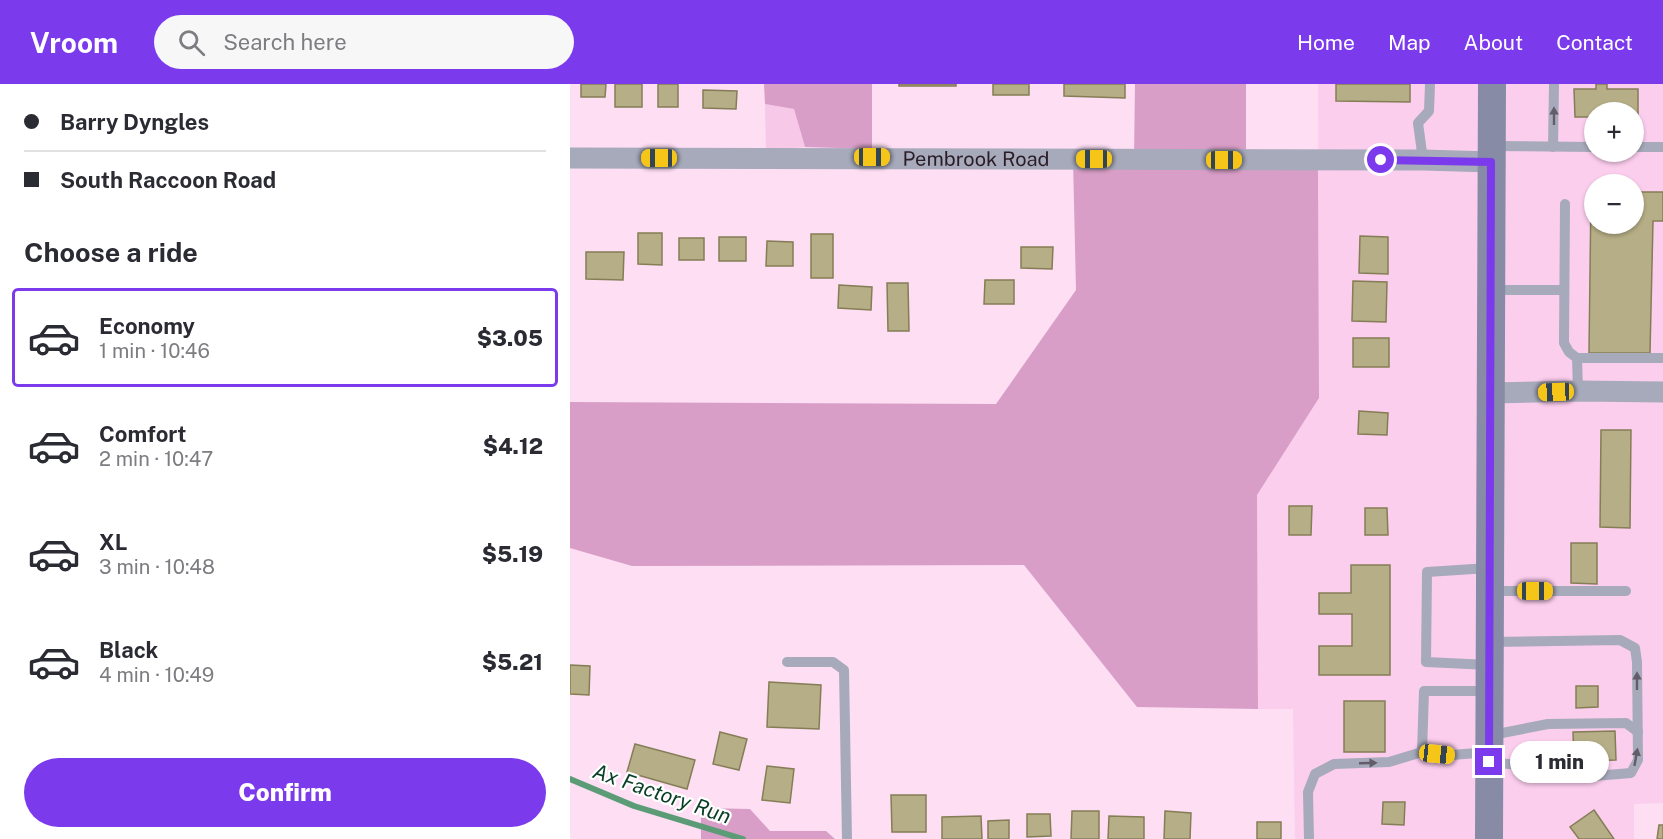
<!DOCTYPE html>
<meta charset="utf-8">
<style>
:root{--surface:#fff;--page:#f7f7f7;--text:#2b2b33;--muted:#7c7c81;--line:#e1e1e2;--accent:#7c3aed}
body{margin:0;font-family:"Public Sans",sans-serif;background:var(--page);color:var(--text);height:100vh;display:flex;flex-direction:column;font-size:22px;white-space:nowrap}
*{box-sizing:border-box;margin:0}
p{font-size:20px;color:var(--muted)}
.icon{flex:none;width:33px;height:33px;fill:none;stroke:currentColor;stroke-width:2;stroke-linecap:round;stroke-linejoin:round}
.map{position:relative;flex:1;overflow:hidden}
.sheet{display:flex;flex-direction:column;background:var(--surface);width:570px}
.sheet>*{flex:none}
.guide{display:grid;align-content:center;height:132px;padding:0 24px;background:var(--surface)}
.fabs{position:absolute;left:1014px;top:18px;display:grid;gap:12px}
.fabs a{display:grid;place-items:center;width:60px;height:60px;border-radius:50%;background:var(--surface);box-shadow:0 2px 4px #0004;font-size:30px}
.end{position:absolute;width:27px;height:27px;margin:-14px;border:8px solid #7c3aed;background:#fff;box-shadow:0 0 0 3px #fff}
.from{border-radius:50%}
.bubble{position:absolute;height:42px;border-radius:21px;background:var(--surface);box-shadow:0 2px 4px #0004;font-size:20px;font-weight:800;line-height:42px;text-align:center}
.car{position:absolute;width:18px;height:36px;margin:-18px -9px;border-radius:8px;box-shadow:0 0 4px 2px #0007;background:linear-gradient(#f5c518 24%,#345 0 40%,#f5c518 0 76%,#345 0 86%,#f5c518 0)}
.guide b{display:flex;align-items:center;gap:21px;height:57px;font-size:22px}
.guide b+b{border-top:2px solid var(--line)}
.guide i{width:15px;height:15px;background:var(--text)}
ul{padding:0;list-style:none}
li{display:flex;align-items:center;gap:18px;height:99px;margin:0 12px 9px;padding:0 12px;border:3px solid transparent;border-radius:6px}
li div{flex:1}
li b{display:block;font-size:22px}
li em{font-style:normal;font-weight:800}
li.on{border-color:var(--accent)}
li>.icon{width:54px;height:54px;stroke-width:1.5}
h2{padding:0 24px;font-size:27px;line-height:72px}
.button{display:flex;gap:12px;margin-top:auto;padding:12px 24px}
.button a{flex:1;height:69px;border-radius:36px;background:var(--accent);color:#fff;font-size:24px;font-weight:800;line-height:69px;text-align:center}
header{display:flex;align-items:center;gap:36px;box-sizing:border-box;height:84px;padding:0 30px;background:var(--accent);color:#fff}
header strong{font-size:28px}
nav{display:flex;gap:33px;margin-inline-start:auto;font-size:21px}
.search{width:420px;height:54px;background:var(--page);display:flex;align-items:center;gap:15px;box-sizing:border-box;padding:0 21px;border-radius:33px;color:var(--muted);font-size:22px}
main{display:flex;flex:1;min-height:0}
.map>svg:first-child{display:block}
.built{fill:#fcceee;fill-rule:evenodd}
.green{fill:#f7c8e8}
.forest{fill:#d89ec7}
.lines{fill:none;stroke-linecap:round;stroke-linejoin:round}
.stream{stroke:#5b9c77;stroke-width:6}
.building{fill:#b6ae86;stroke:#857d56;stroke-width:1.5}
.lane{stroke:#a7aabb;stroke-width:10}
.street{stroke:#a7aabb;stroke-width:21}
.secondary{stroke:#878ba5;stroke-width:28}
.oneway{fill:#635c6a}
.route{stroke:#7c3aed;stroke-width:8}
.labels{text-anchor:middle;stroke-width:4.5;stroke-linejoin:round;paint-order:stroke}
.street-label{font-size:20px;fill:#2b1d27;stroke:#fff}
.water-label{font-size:21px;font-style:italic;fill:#083f26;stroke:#fff}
</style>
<header>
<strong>Vroom</strong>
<div class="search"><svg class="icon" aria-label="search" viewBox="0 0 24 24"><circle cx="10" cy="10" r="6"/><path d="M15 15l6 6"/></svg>Search here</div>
<nav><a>Home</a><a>Map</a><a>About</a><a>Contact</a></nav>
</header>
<main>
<section class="sheet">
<div class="guide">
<b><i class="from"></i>Barry Dyngles</b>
<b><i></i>South Raccoon Road</b>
</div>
<h2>Choose a ride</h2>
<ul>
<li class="on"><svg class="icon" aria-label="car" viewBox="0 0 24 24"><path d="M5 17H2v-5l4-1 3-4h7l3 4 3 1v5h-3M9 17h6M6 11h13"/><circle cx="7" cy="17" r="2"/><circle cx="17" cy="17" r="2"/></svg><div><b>Economy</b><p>1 min · 10:46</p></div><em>$3.05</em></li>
<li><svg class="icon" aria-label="car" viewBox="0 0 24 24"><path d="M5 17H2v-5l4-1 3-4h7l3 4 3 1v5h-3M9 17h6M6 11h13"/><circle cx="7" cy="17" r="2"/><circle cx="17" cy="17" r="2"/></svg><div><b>Comfort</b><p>2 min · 10:47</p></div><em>$4.12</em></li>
<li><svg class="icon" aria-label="car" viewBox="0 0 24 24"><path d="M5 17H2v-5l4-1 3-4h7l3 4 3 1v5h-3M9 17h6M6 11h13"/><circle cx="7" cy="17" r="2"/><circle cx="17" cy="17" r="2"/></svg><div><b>XL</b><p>3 min · 10:48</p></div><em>$5.19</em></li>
<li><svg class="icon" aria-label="car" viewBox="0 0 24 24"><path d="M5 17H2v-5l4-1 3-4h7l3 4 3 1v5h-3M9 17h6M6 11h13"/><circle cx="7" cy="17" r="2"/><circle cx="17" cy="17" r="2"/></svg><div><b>Black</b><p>4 min · 10:49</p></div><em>$5.21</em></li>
</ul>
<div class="button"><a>Confirm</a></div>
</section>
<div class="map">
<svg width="1093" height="755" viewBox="0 0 1093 755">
<rect width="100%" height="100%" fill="#fddef3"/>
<!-- built -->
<path class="built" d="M748,0H1093V719L1064,720V755H725L723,625H688L687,411L749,314ZM1024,28H1064V68H1024ZM1024,100H1064V140H1024Z"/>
<!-- green -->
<path class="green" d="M195,20L224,25L235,63L196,67Z"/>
<!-- forest -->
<g class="forest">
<path d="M194,0H302V65L235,63L224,25L195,20Z"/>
<path d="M565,0H676V76H748L749,314L687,411L688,625L567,623L454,481L62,482L0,464V318L426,320L506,206L503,75H564Z"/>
<path d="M131,724L180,725L200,747H256L265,755H131Z"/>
</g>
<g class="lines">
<!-- stream -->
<path class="stream" d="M0,695L64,722L173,755"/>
</g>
<!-- building -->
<g class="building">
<path d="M11,0H36L35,13H11Z"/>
<rect x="45" y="0" width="27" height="23"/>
<rect x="88" y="0" width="20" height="23"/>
<rect x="329" y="0" width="57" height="2"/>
<rect x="423" y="0" width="36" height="11"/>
<path d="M494,0H555V14L494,12Z"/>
<path d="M766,0H840V18L766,17Z"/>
<path d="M1026,0H1037V5H1068V33H1064V28H1024V33H1005L1004,5H1026Z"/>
<path d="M133,6L167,7L166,25L133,24Z"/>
<path d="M1064,108H1093V137H1083L1080,269H1019L1021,109H1024V140H1064Z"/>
<path d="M68,149H92V181L68,180Z"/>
<rect x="241" y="150" width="22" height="44"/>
<path d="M790,152L818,153V190L789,189Z"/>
<rect x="149" y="153" width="27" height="24"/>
<rect x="109" y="154" width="25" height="22"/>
<path d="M197,157L223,158V182H196Z"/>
<path d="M451,163H483L482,185L451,184Z"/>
<path d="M16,168H54L53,196L16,195Z"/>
<path d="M415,196H444V220H414Z"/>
<path d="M783,197L817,198L816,238L782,237Z"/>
<path d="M317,199H338L339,247H318Z"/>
<path d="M269,201L302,203L301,226L268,224Z"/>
<rect x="783" y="254" width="36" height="29"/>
<path d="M789,327L818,329L817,351L788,350Z"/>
<path d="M1031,346H1061L1060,444L1030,443Z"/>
<path d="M719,422H742L741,451H719Z"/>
<path d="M795,424H817L818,451H795Z"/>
<path d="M1001,459H1027V500L1001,499Z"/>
<path d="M781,481H820V591H749V562H782V530H749V509H781Z"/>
<path d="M0,581L20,582L19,611L0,610Z"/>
<path d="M199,598L251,601L249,645L197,643Z"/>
<path d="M1006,602H1028V623L1006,624Z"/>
<rect x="774" y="617" width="41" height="51"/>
<path d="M1045,647L1046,676L1004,677L1003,648Z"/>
<path d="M150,648L177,655L169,686L143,680Z"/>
<path d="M65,660L125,676L117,705L57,688Z"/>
<path d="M197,682L224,685L220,719L192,716Z"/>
<path d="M321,711H356V748H322Z"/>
<path d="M813,718H835L834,741L812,740Z"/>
<path d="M1024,726L1044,755H1009L1000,743Z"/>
<path d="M502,727H529V755H501Z"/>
<path d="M595,727L621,729L620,755H594Z"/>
<path d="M457,730H480L481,752L457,753Z"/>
<path d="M411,732L412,755H372V733Z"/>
<path d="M539,732L574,733V755H538Z"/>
<path d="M439,736V755H418V737Z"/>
<rect x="687" y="738" width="24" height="17"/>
<path d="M1089,741H1093V755H1087Z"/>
</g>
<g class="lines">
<!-- lane -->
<g class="lane">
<path d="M922,62L1024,63"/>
<path d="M983,63L984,0"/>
<path d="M1064,63H1093"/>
<path d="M853,76L848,39L859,27L860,0"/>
<path d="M995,120L994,259L999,268L1007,274"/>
<path d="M922,206H994"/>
<path d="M1008,307L1007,274H1093"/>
<path d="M919,484L857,488L856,578L919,581"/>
<path d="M920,507H1056"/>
<path d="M217,578H263L274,586L277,755"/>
<path d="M922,651L978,640L1056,639L1068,648"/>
<path d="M852,668L854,607H919"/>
<path d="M919,678L958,682L974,693L1000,694L1061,689L1068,676L1067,578L1065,564L1050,556L920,558"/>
<path d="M739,755L738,708L745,690L764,680L819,678L852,668L882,671L919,668"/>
</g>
<!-- street -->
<g class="street">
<path id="s1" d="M0,74L853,76L921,78"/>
<path d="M921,309L1008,307L1093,308"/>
</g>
<!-- secondary -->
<path class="secondary" d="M919,755L922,0"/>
</g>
<!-- one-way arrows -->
<defs><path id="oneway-solid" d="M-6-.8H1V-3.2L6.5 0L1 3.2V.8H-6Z" transform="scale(1.5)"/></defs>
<g class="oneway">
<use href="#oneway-solid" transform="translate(984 32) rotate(-90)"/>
<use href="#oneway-solid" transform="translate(1067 597) rotate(-90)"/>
<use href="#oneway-solid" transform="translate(1066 673) rotate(-80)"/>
<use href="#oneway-solid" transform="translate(798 679) rotate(-2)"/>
</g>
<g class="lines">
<!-- route -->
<path class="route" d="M811,76L921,78L919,678"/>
</g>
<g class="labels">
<!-- street labels -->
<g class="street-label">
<text dy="7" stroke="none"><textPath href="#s1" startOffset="406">Pembrook Road</textPath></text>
</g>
<!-- water labels -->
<g class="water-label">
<text transform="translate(92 710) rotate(19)" y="7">Ax Factory Run</text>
</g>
</g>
</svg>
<div class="fabs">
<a>+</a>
<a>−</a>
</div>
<i class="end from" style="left:811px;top:76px"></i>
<i class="end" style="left:919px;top:678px"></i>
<div class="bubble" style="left:940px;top:657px;width:99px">1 min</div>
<i class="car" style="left:302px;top:73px;rotate:90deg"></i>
<i class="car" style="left:89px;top:74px;rotate:270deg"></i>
<i class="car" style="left:524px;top:75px;rotate:270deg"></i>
<i class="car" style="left:654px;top:76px;rotate:90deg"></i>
<i class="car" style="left:986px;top:308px;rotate:268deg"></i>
<i class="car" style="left:965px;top:507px;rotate:90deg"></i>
<i class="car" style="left:867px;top:670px;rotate:96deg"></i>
</div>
</main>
